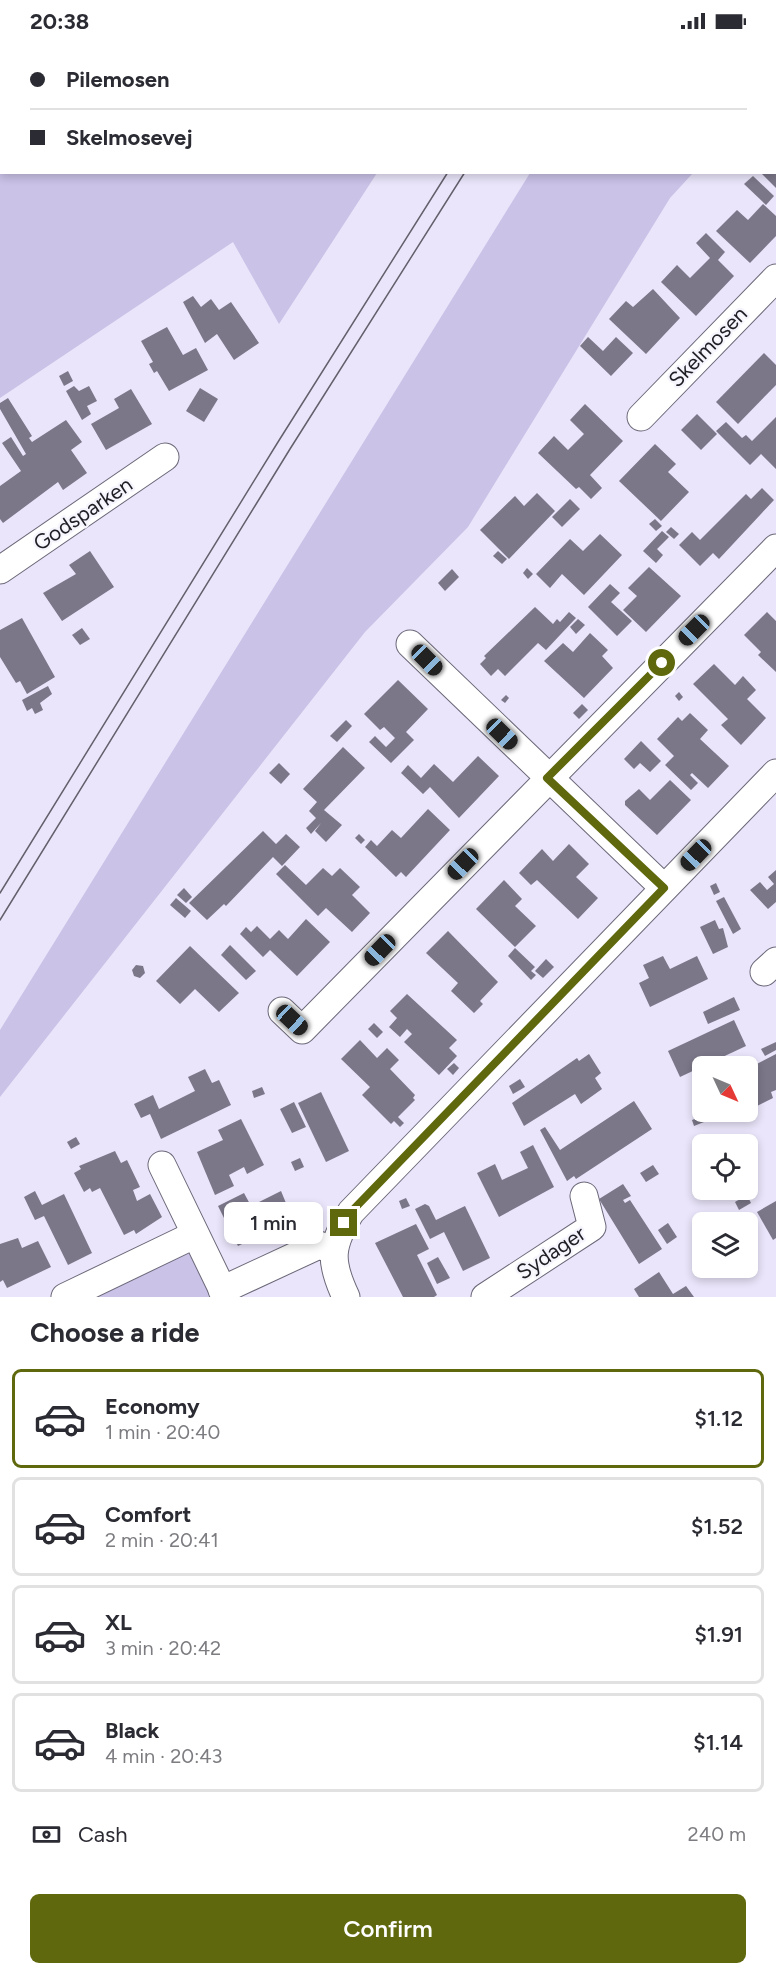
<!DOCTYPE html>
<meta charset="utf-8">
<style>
:root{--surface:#fff;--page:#f2f2f3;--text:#2b2b33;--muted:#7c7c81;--line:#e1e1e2;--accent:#5f680c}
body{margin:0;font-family:Figtree,sans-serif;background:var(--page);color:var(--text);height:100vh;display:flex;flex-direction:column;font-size:22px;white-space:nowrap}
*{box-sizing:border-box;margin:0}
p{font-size:20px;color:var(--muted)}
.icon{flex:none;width:33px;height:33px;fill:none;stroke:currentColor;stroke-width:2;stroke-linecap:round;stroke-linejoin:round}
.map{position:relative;height:1255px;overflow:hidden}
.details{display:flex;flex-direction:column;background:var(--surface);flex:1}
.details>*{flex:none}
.hud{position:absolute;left:0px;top:0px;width:777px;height:132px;box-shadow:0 3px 9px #0003;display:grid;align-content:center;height:132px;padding:0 30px;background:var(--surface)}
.needle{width:39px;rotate:134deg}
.buttons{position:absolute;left:692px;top:1014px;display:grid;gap:12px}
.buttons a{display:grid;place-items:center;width:66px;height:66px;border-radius:9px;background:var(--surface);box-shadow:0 3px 9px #0003;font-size:30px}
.end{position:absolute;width:27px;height:27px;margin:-14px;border:8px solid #5f680c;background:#fff;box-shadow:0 0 0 3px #fff}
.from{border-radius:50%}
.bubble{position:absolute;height:42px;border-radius:9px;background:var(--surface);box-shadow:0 3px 9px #0003;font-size:20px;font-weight:600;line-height:42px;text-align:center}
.car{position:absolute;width:18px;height:36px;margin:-18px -9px;border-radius:8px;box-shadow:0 0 4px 2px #0007;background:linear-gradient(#222 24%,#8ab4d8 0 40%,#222 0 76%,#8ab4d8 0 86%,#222 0)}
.hud b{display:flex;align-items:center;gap:21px;height:57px;font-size:22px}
.hud b+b{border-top:2px solid var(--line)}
.hud i{width:15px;height:15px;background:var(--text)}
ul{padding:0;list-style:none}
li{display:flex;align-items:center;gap:18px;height:99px;margin:0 12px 9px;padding:0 18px;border:3px solid var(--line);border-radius:9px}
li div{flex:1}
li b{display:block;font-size:22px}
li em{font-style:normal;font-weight:600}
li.active{border-color:var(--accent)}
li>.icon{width:54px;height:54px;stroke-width:1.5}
h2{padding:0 30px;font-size:27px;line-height:72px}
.pay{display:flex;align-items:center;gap:15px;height:66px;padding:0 30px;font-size:22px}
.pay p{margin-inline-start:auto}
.primary-button{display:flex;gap:12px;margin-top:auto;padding:12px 30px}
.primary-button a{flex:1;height:69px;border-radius:9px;background:var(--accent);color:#fff;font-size:24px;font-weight:600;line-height:69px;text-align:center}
.status{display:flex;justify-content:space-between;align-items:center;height:42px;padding:0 30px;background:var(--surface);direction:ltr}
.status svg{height:16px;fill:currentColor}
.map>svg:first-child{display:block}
.green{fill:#cac2e7}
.building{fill:#7b7789}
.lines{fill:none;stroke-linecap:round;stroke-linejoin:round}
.minor-casing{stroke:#6c6879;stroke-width:29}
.minor{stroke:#fff;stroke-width:27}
.tram{stroke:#63606c;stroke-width:1.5}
.route{stroke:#5f680c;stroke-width:8}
.labels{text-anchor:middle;stroke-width:4.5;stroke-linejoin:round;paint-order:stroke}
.street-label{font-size:21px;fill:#201e25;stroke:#f6f5fd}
</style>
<div class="status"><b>20:38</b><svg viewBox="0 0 49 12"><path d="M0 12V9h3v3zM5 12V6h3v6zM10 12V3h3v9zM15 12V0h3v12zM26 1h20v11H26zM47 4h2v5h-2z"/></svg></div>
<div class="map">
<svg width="776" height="1255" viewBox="0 0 776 1255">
<rect width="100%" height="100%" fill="#eae5fa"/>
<!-- green -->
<g class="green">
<path d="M0,0H461L2,2V130L377,131L279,282L233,200L0,356Z"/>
<path d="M611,0H776V40V2Z"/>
<path d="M530,131H693L670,156L468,485L365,590L0,1055V988Z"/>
<path d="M191,1209L217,1255H84Z"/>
</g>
<!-- building -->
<g class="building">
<path d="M760,130H776V146Z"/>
<path d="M753,134L774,154L766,163L744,142Z"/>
<path d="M763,162L776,174V194L750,221L716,189L737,168L748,178Z"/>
<path d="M706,191L725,210L718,218L734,234L696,274L661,240L677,223L690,236L710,216L696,201Z"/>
<path d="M653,247L680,276L646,312L609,277L626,259L633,265Z"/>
<path d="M193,254L201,265L211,257L219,268L231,260L259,301L234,318L217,292L205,301L183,260Z"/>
<path d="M167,285L183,313L196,306L208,328L169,349L157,329L154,331L149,322L153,320L141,299Z"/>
<path d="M588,295L603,309L616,295L633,311L611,334L580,304Z"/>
<path d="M764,311L776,323V343L738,382L716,360Z"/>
<path d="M68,329L73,339L64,344L59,334Z"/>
<path d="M74,344L79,349L89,344L97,359L87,364L91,372L82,378L66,349Z"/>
<path d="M200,346L218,357L204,380L186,369Z"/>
<path d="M131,347L152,382L106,408L91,382L119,366L114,357Z"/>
<path d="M8,356L32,394L29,396L32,400L66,378L82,400L71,408L87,431L63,448L58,440L3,481L0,477V444L21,429L2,401L11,395L23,414L26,412L0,367V361Z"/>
<path d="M585,362L623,399L590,433L602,446L591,457L579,445L576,447L538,411L554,394L568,408L584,392L570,378Z"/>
<path d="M697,372L717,392L701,408L681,388Z"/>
<path d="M776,375V427L761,412L750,423L716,389L726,380L742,396L746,393L752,399Z"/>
<path d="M655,402L676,422L668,430L689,450L661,479L619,439Z"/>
<path d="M762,446L774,458L719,517L713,511L700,524L679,503L692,490L700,498L746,452L751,457Z"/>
<path d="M537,451L555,469L509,517L480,488L515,454L524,464Z"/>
<path d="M570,457L580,467L562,485L552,475Z"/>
<path d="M655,477L662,484L656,489L649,482Z"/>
<path d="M671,485L679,492L674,497L666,490Z"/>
<path d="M662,489L669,495L657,507L663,513L656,521L643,509Z"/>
<path d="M600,492L622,513L584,553L562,532L550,546L536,532L570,497L583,509Z"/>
<path d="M90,509L114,545L62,579L43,551L76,532L69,523Z"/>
<path d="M498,509L507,517L502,522L493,514Z"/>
<path d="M649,525L681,554L646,590L623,568L637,554L628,546Z"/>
<path d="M527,526L533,532L528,537L523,531Z"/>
<path d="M452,527L459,535L445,549L438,541Z"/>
<path d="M610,542L620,551L611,560L632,579L617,594L588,565Z"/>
<path d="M535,565L553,582L557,577L560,580L569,570L576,576L546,608L538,601L505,634L498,627L491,634L480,622L486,616L484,614Z"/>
<path d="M767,570L776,579V630L758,613L761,610L744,593Z"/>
<path d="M22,576L55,635L27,652L20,639L16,641L0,615V588Z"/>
<path d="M578,577L585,583L576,592L570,585Z"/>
<path d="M82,586L90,597L80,603L72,593Z"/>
<path d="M590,591L608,608L602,614L613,626L584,656L544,619L563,601L573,610Z"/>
<path d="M714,622L735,643L743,634L756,648L747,657L766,676L741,703L721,683L728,677L693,642Z"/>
<path d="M398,638L428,667L406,690L414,698L391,721L369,700L375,694L386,705L395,696L384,685L380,688L364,672Z"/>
<path d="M48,644L52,652L40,661L43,668L35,672L32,666L27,669L22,658Z"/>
<path d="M679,650L683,655L679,659L675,654Z"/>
<path d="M506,653L509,656L505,661L501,658Z"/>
<path d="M582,662L588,668L579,677L573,671Z"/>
<path d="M690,671L708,688L700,697L729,724L708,746L692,731L690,733L698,741L691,748L665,723L674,714L657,697L678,675L682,679Z"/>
<path d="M346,678L352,684L337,700L330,694Z"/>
<path d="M641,699L661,719L650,730L640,721L634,727L624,717Z"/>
<path d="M343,705L365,726L324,768L342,783L326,800L315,789L321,781L311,792L306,786L316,776L309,769L317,760L303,747Z"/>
<path d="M478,714L499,734L459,776L430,745L423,752L401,731L408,723L421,736L434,722L453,740Z"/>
<path d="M279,721L290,732L281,742L269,731Z"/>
<path d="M670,738L691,758L657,793L625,763V759L639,747L650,758Z"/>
<path d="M428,767L450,788L406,835L401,830L396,835L365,805L371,798L377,804L392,788L401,796Z"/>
<path d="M263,789L276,802L286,792L300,805L282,824L273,815L226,864L224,862L207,878L189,861Z"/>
<path d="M359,792L365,798L361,802L355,796Z"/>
<path d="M569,802L589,822L576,835L598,856L578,877L537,838L531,843L519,831L542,807L553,819Z"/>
<path d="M285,823L306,843L323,826L332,834L340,826L360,845L352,853L370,871L352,890L326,866L318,874L276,832Z"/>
<path d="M776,828V860L768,867L750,848L760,840L767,848L774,842L768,835Z"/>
<path d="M504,838L522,857L515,864L536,884L515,905L476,867Z"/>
<path d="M716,841L720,850L714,853L710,844Z"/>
<path d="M184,846L192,855L186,861L177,853Z"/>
<path d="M724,855L741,887L733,892L716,859Z"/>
<path d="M176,856L191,869L185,876L170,863Z"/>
<path d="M306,877L330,900L297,934L270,908L263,915L240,892L246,885L251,890L257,884L270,897L279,888L288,897Z"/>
<path d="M715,878L719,887L723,886L728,905L713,912L700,885Z"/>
<path d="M448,889L498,940L480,959L483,962L474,971L451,949L458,941L426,911Z"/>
<path d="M230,903L256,929L246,938L221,913Z"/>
<path d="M190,904L239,951L219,970L195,947L180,962L156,939Z"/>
<path d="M515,906L535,925L531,929L536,933L531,938L508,914Z"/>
<path d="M663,914L670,927L697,914L708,937L650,965L639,941L649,936L643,923Z"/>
<path d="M546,917L554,925L543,936L535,929Z"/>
<path d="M136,923L143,924L145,931L140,936L134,934L132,928Z"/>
<path d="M407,952L457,998L449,1006L457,1014L439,1033L404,1000L412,992L407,987L400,995L389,985L397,976L390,969Z"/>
<path d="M734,955L740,968L708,982L703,970Z"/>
<path d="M734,978L746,1004L680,1035L668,1009Z"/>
<path d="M374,981L383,990L377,996L368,987Z"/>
<path d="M360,998L377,1016L387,1006L399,1018L390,1027L415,1053L413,1056L415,1058L398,1075L404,1081L400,1085L394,1079L391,1082L362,1053L370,1045L341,1017Z"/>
<path d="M776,1000V1008L765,1014L761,1007Z"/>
<path d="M589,1012L601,1031L595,1036L602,1047L581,1062L575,1052L524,1084L512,1061L577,1016L579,1019Z"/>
<path d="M776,1012V1048L771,1050L773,1056L747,1069V1027Z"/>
<path d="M454,1021L459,1026L453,1033L447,1027Z"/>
<path d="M205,1027L212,1041L219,1038L231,1063L161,1097L150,1072L141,1076L134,1062L153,1053L159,1067L195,1049L188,1035Z"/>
<path d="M520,1037L525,1045L513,1052L509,1044Z"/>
<path d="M262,1045L265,1052L254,1056L252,1049Z"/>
<path d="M321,1050L349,1109L326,1120L298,1061Z"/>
<path d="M634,1059L652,1087L576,1137L574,1134L567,1139L540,1088L545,1085L560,1108Z"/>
<path d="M294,1060L306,1085L292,1091L280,1067Z"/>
<path d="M702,1074L704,1080L694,1084L692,1078Z"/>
<path d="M241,1077L264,1123L247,1132L244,1125L229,1133L234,1144L215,1153L197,1110L223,1098L218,1088Z"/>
<path d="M76,1095L80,1102L71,1107L67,1100Z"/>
<path d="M533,1103L554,1145L499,1175L477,1131L495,1122L502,1138L528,1126L520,1110Z"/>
<path d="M115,1109L121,1121L127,1118L140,1145L133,1148L137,1159L150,1152L162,1175L136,1192L134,1188L124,1193L100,1146L92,1150L90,1146L84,1150L74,1131L81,1127L79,1124Z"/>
<path d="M300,1116L304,1125L295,1129L291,1120Z"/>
<path d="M653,1123L659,1132L646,1140L640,1131Z"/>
<path d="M623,1142L631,1154L623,1158L625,1161L630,1158L662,1207L639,1222L599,1157Z"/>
<path d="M35,1149L42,1163L64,1152L92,1211L68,1223L44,1174L35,1178L24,1155Z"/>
<path d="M281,1149L298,1190L277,1200L271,1188L238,1204L218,1164L244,1151L251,1164Z"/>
<path d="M747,1153L751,1161L739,1168L735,1160Z"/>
<path d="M406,1156L410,1164L402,1167L399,1159Z"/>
<path d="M776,1159V1196L773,1198L757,1170Z"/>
<path d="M425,1162L429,1164L436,1178L465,1164L490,1216L463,1229L444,1190L430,1197L415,1167Z"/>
<path d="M668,1181L677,1195L667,1202L658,1188Z"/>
<path d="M416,1182L429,1207L417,1213L437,1253L434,1255H403L375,1201Z"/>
<path d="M18,1196L22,1206L38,1199L51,1225L7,1246L3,1238L0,1240V1202Z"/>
<path d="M438,1215L450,1236L437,1242L427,1221Z"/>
<path d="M659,1230L673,1252L686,1244L694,1255H639L634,1247Z"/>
</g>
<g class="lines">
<!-- minor casing -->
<g class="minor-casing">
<g id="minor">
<path d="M641,375L776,236"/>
<path d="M0,528L165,415"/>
<path d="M410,602L664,846"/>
<path d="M764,930L776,919"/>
<path d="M282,969L302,988L776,506"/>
<path d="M162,1123L226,1255"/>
<path d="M222,1248L319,1203L332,1208"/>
<path d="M65,1255L194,1193"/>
<path d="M346,1255C329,1219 330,1204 351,1170L776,731"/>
<path d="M485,1255L592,1185L584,1154"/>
</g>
</g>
<!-- minor -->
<use href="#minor" class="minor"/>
<!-- tram -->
<g class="tram">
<path d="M532,2L533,0"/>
<path d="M549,2V0"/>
<path d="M0,851L278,400L448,130"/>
<path d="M0,878L290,407L465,130"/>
</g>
</g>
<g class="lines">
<!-- route -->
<path class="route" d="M344,1181L351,1170L664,846L547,736L662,621"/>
</g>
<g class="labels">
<!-- street labels -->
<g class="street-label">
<text transform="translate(708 305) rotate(-46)" y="7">Skelmosen</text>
<text transform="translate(83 472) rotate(-34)" y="7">Godsparken</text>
<text transform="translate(551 1211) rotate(-34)" y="7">Sydager</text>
</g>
</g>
</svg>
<div class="buttons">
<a><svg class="needle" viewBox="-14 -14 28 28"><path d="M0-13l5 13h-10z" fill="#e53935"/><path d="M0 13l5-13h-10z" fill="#7c7c81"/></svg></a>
<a><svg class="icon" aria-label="locate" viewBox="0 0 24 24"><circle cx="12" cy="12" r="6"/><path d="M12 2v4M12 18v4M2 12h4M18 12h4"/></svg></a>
<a><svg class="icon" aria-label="layers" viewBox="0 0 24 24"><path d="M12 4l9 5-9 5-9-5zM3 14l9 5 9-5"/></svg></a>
</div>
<i class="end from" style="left:662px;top:621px"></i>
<i class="end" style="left:344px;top:1181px"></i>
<div class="bubble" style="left:224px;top:1160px;width:99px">1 min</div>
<i class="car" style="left:694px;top:588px;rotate:225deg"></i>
<i class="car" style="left:427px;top:618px;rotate:135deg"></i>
<i class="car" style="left:502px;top:692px;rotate:134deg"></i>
<i class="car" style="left:696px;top:813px;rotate:224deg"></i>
<i class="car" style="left:463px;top:822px;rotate:224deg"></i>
<i class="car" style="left:380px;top:908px;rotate:224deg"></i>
<i class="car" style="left:292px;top:978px;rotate:133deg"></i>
<div class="hud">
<b><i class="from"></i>Pilemosen</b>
<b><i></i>Skelmosevej</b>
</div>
</div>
<section class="details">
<h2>Choose a ride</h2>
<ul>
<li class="active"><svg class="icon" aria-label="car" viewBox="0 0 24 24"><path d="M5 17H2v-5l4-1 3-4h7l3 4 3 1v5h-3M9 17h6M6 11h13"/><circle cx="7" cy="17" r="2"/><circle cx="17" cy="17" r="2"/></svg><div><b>Economy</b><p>1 min · 20:40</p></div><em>$1.12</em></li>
<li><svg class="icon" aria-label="car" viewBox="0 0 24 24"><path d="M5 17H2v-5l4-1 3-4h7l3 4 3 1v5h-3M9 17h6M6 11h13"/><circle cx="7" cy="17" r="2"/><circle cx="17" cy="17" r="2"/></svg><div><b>Comfort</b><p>2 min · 20:41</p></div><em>$1.52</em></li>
<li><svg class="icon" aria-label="car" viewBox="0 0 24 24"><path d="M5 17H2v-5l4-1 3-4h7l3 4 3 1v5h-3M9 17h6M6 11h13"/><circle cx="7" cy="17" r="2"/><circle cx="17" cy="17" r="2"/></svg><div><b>XL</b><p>3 min · 20:42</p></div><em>$1.91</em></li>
<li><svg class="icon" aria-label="car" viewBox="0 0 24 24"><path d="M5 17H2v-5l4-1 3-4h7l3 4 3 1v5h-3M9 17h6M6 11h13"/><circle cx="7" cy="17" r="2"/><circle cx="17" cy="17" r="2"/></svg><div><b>Black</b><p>4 min · 20:43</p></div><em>$1.14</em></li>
</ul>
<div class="pay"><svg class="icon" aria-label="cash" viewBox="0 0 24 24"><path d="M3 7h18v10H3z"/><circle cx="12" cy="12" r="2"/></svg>Cash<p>240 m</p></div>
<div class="primary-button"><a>Confirm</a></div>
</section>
